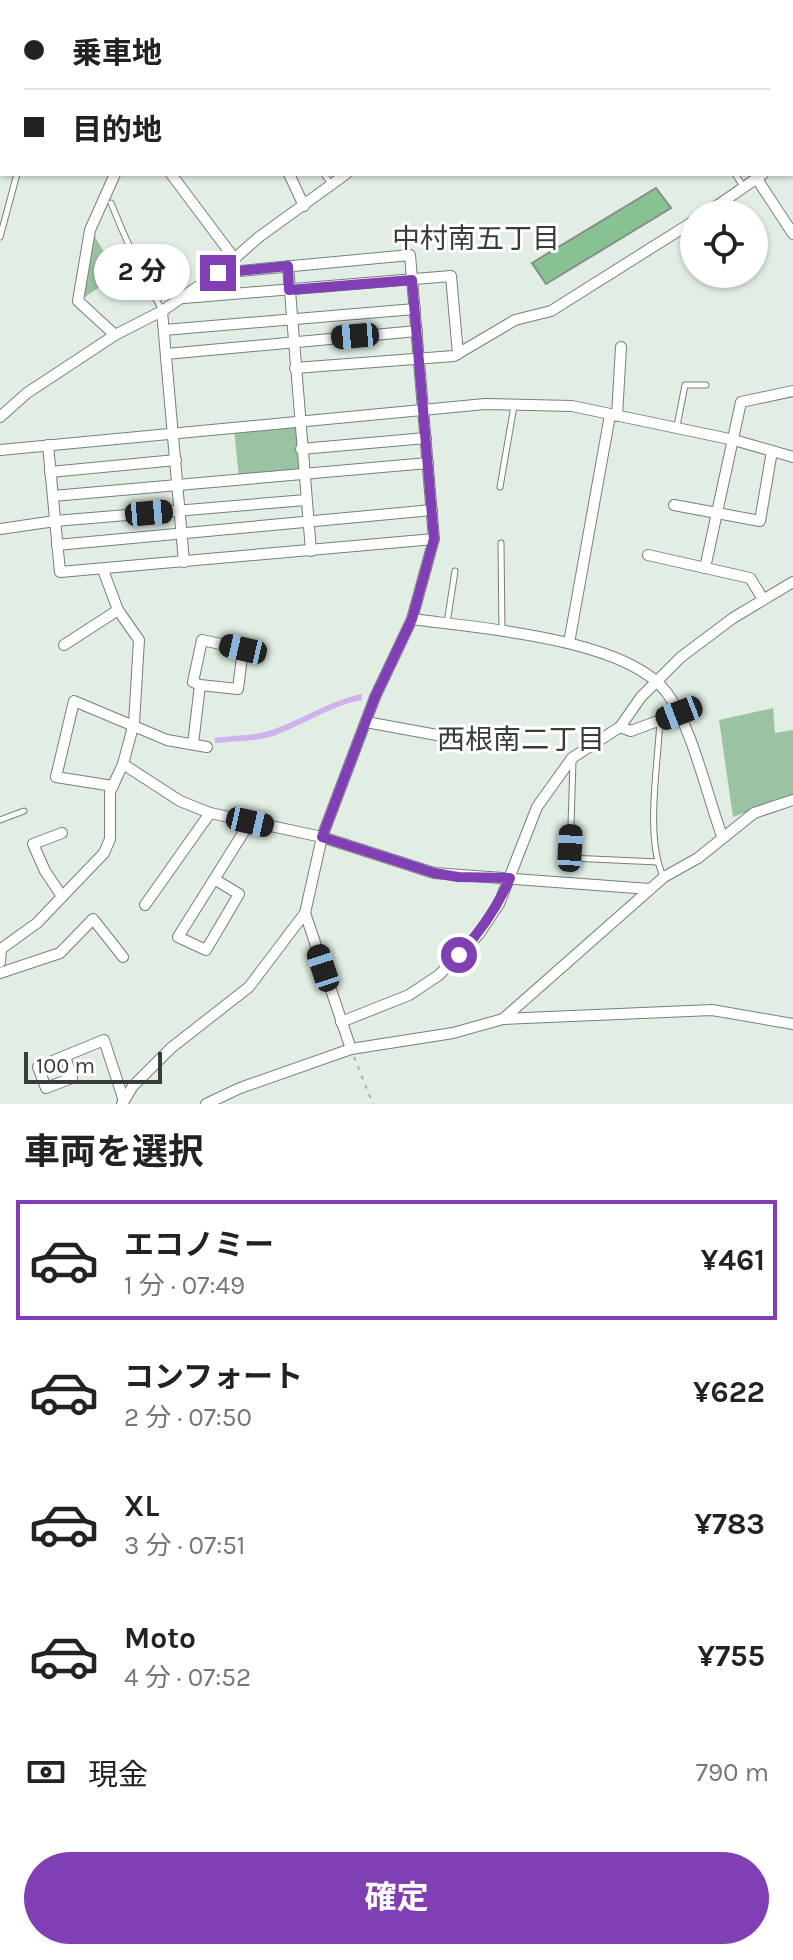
<!DOCTYPE html>
<html lang="ja">
<meta charset="utf-8">
<style>
:root{--surface:#fff;--page:#f6f6f6;--text:#222;--muted:#767676;--line:#e0e0e0;--accent:#803fb4}
body{margin:0;font-family:Karla,"Noto Sans JP",sans-serif;background:var(--page);color:var(--text);height:100vh;display:flex;flex-direction:column;font-size:30px;white-space:nowrap}
*{box-sizing:border-box;margin:0}
p{font-size:26px;color:var(--muted)}
.icon{flex:none;width:44px;height:44px;fill:none;stroke:currentColor;stroke-width:2;stroke-linecap:round;stroke-linejoin:round}
.map{position:relative;height:1104px;overflow:hidden}
.sheet{display:flex;flex-direction:column;background:var(--surface);flex:1}
.sheet>*{flex:none}
.hud{position:absolute;left:0px;top:0px;width:794px;height:176px;box-shadow:0 2px 6px #0004;display:grid;align-content:center;height:176px;padding:0 24px;background:var(--surface)}
.fabs{position:absolute;left:680px;top:200px;display:grid;gap:16px}
.fabs a{display:grid;place-items:center;width:88px;height:88px;border-radius:50%;background:var(--surface);box-shadow:0 2px 6px #0004;font-size:40px}
.scale{position:absolute;left:24px;bottom:20px;width:138px;box-sizing:border-box;padding-left:8px;border:4px solid #383d39;border-top:0;font-size:22px;line-height:28px;white-space:nowrap;color:#383d39;-webkit-text-stroke:6px #fff;paint-order:stroke}
.end{position:absolute;width:36px;height:36px;margin:-18px;border:10px solid #803fb4;background:#fff;box-shadow:0 0 0 4px #fff}
.from{border-radius:50%}
.bubble{position:absolute;height:56px;border-radius:28px;background:var(--surface);box-shadow:0 2px 6px #0004;font-size:26px;font-weight:700;line-height:56px;text-align:center}
.car{position:absolute;width:24px;height:48px;margin:-24px -12px;border-radius:10px;box-shadow:0 0 6px 2px #0007;background:linear-gradient(#222 24%,#8ab4d8 0 40%,#222 0 76%,#8ab4d8 0 86%,#222 0)}
.hud b{display:flex;align-items:center;gap:28px;height:76px;font-size:30px}
.hud b+b{border-top:2px solid var(--line)}
.hud i{width:20px;height:20px;background:var(--text)}
ul{padding:0;list-style:none}
li{display:flex;align-items:center;gap:24px;height:120px;margin:0 16px 12px;padding:0 8px;border:4px solid transparent;border-radius:0px}
li div{flex:1}
li b{display:block;font-size:30px}
li em{font-style:normal;font-weight:700}
li.current{border-color:var(--accent)}
li>.icon{width:72px;height:72px;stroke-width:1.5}
h2{padding:0 24px;font-size:36px;line-height:96px}
.pay{display:flex;align-items:center;gap:20px;height:88px;padding:0 24px;font-size:30px}
.pay p{margin-inline-start:auto}
.cta{display:flex;gap:16px;margin-top:auto;padding:16px 24px}
.cta a{flex:1;height:92px;border-radius:48px;background:var(--accent);color:#fff;font-size:32px;font-weight:700;line-height:92px;text-align:center}
.map>svg:first-child{display:block}
.green{fill:#9ac3a1}
.water{fill:#cfb1ee}
.building{fill:#88c192;stroke:#848f86;stroke-width:2}
.lines{fill:none;stroke-linecap:round;stroke-linejoin:round}
.lane-casing{stroke:#768077;stroke-width:7}
.street-casing{stroke:#768077;stroke-width:12}
.secondary-casing{stroke:#768077;stroke-width:16}
.path{stroke:#a8b1a9;stroke-width:2;stroke-dasharray:4 6;stroke-linecap:butt}
.lane{stroke:#fff;stroke-width:5}
.street{stroke:#fff;stroke-width:10}
.secondary{stroke:#fff;stroke-width:14}
.route{stroke:#803fb4;stroke-width:10}
.labels{text-anchor:middle;stroke-width:6;stroke-linejoin:round;paint-order:stroke}
.neighbourhood-label{font-size:28px;fill:#383d39;stroke:#fff}
</style>
<div class="map">
<svg width="793" height="1104" viewBox="0 0 793 1104">
<rect width="100%" height="100%" fill="#e2eee4"/>
<!-- green -->
<g class="green">
<path d="M93,233L117,275L82,299Z"/>
<path d="M297,423L302,472L239,478L234,429Z"/>
<path d="M773,708L775,733L793,730V795L733,817L719,720Z"/>
</g>
<!-- water -->
<path class="water" d="M362,694V700C330,706 304,725 273,736C255,742 234,741 215,743V738C234,735 255,736 272,730C303,719 329,701 362,694Z"/>
<!-- building -->
<path class="building" d="M656,188L671,208L546,284L532,263Z"/>
<g class="lines">
<!-- lane casing -->
<g class="lane-casing">
<g id="lane">
<path d="M0,41H2"/>
<path d="M0,136H2"/>
<path d="M324,174L331,184"/>
<path d="M735,174L743,186"/>
<path d="M111,203C126,241 142,275 162,310"/>
<path d="M0,237L17,174"/>
<path d="M677,426L685,385H706"/>
<path d="M500,487L514,406"/>
<path d="M501,543L502,632"/>
<path d="M447,623L455,571"/>
<path d="M660,720C658,764 645,837 663,876"/>
<path d="M573,760L570,858L658,862"/>
<path d="M0,820L24,811"/>
</g>
</g>
<!-- street casing -->
<g class="street-casing">
<g id="street">
<path d="M551,0L552,2"/>
<path d="M697,0L699,2"/>
<path d="M617,2L620,0"/>
<path d="M792,91L793,92"/>
<path d="M792,149H793"/>
<path d="M115,174L90,230L78,301L115,335"/>
<path d="M171,174L234,258"/>
<path d="M289,174L304,206"/>
<path d="M757,179L793,234"/>
<path d="M705,214L763,174"/>
<path d="M288,266L311,551"/>
<path d="M184,298L451,276L458,354"/>
<path d="M162,311L184,562"/>
<path d="M164,330L415,309"/>
<path d="M166,354L417,331"/>
<path d="M295,368L454,356L515,320L551,311L694,221"/>
<path d="M617,416L621,347"/>
<path d="M0,417L27,393L115,335L162,311L218,273L259,237L346,174"/>
<path d="M48,445L60,572L434,539"/>
<path d="M301,449L426,438"/>
<path d="M0,450L485,404L572,406L734,440L793,457"/>
<path d="M50,472L176,460"/>
<path d="M53,496L428,463"/>
<path d="M674,505L760,521L772,451"/>
<path d="M0,529L55,521L306,500"/>
<path d="M57,545L432,510"/>
<path d="M648,555L750,578L763,599"/>
<path d="M705,568L741,402L793,391"/>
<path d="M412,619C477,628 627,638 667,693C692,727 707,795 722,836"/>
<path d="M569,643L610,415"/>
<path d="M64,645L118,610"/>
<path d="M366,722L486,744"/>
<path d="M620,727L631,731L679,713"/>
<path d="M193,744L200,685L193,682L202,640L243,649L238,689L200,685"/>
<path d="M123,764L180,801L210,813L322,837L434,873L650,889"/>
<path d="M113,786L56,777L74,701L167,740L207,747"/>
<path d="M214,879L239,894L206,950L178,937L250,822"/>
<path d="M61,895L45,871L33,844L62,833"/>
<path d="M145,905L210,813"/>
<path d="M305,913L351,1049"/>
<path d="M0,962L1,949L37,923L104,853L110,839V792L123,764L134,723L139,640L118,610L103,570"/>
<path d="M0,973L60,953L93,919L123,957"/>
<path d="M503,1019L664,877L698,858L754,813L793,800"/>
<path d="M341,1022L409,995L439,975L479,934L499,904L537,807L572,758L620,727L641,697L681,657L733,618L793,582"/>
<path d="M65,1056L72,1078L46,1088L38,1067L104,1040L124,1101"/>
<path d="M122,1104L133,1086L171,1048L249,987L305,913L322,837L375,697L412,619L434,539L410,255L218,273"/>
<path d="M206,1104L240,1088L351,1049L453,1033L503,1019L712,1010L793,1024"/>
</g>
</g>
<!-- secondary casing -->
<g class="secondary-casing">
<g id="secondary">
<path d="M395,0L401,2"/>
<path d="M70,2L79,0"/>
<path d="M467,2L471,0"/>
<path d="M0,16H2"/>
</g>
</g>
<!-- path -->
<g class="path">
<path d="M232,0L233,2"/>
<path d="M354,1057L373,1104"/>
</g>
<!-- lane -->
<use href="#lane" class="lane"/>
<!-- street -->
<use href="#street" class="street"/>
<!-- secondary -->
<use href="#secondary" class="secondary"/>
</g>
<g class="lines">
<!-- route -->
<path class="route" d="M218,273L288,266L289,290L412,280L434,539L412,619L375,697L322,837L434,873L458,877L510,878C497,908 481,931 459,955"/>
</g>
<g class="labels">
<!-- neighbourhood labels -->
<g class="neighbourhood-label">
<text x="476" y="248">中村南五丁目</text>
<text x="521" y="749">西根南二丁目</text>
</g>
</g>
</svg>
<div class="fabs">
<a><svg class="icon" aria-label="locate" viewBox="0 0 24 24"><circle cx="12" cy="12" r="6"/><path d="M12 2v4M12 18v4M2 12h4M18 12h4"/></svg></a>
</div>
<div class="scale">100 m</div>
<i class="end from" style="left:459px;top:955px"></i>
<i class="end" style="left:218px;top:273px"></i>
<div class="bubble" style="left:94px;top:244px;width:96px">2 分</div>
<i class="car" style="left:355px;top:336px;rotate:265deg"></i>
<i class="car" style="left:149px;top:513px;rotate:85deg"></i>
<i class="car" style="left:243px;top:649px;rotate:283deg"></i>
<i class="car" style="left:679px;top:713px;rotate:249deg"></i>
<i class="car" style="left:250px;top:822px;rotate:103deg"></i>
<i class="car" style="left:570px;top:848px;rotate:3deg"></i>
<i class="car" style="left:323px;top:968px;rotate:342deg"></i>
<div class="hud">
<b><i class="from"></i>乗車地</b>
<b><i></i>目的地</b>
</div>
</div>
<section class="sheet">
<h2>車両を選択</h2>
<ul>
<li class="current"><svg class="icon" aria-label="car" viewBox="0 0 24 24"><path d="M5 17H2v-5l4-1 3-4h7l3 4 3 1v5h-3M9 17h6M6 11h13"/><circle cx="7" cy="17" r="2"/><circle cx="17" cy="17" r="2"/></svg><div><b>エコノミー</b><p>1 分 · 07:49</p></div><em>¥461</em></li>
<li><svg class="icon" aria-label="car" viewBox="0 0 24 24"><path d="M5 17H2v-5l4-1 3-4h7l3 4 3 1v5h-3M9 17h6M6 11h13"/><circle cx="7" cy="17" r="2"/><circle cx="17" cy="17" r="2"/></svg><div><b>コンフォート</b><p>2 分 · 07:50</p></div><em>¥622</em></li>
<li><svg class="icon" aria-label="car" viewBox="0 0 24 24"><path d="M5 17H2v-5l4-1 3-4h7l3 4 3 1v5h-3M9 17h6M6 11h13"/><circle cx="7" cy="17" r="2"/><circle cx="17" cy="17" r="2"/></svg><div><b>XL</b><p>3 分 · 07:51</p></div><em>¥783</em></li>
<li><svg class="icon" aria-label="car" viewBox="0 0 24 24"><path d="M5 17H2v-5l4-1 3-4h7l3 4 3 1v5h-3M9 17h6M6 11h13"/><circle cx="7" cy="17" r="2"/><circle cx="17" cy="17" r="2"/></svg><div><b>Moto</b><p>4 分 · 07:52</p></div><em>¥755</em></li>
</ul>
<div class="pay"><svg class="icon" aria-label="cash" viewBox="0 0 24 24"><path d="M3 7h18v10H3z"/><circle cx="12" cy="12" r="2"/></svg>現金<p>790 m</p></div>
<div class="cta"><a>確定</a></div>
</section>
